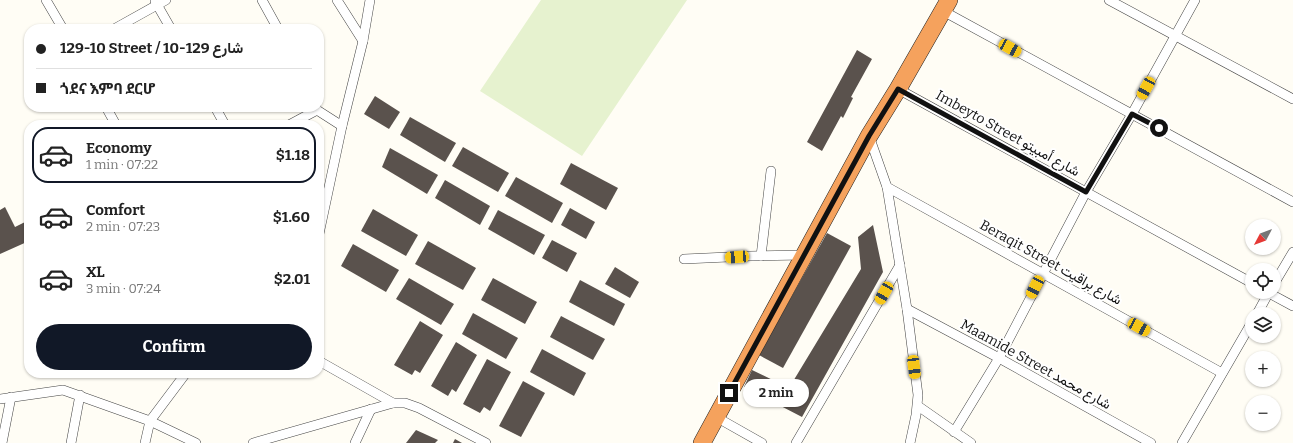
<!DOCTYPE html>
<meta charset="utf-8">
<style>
:root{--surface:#fff;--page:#f2f2f2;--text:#222;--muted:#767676;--line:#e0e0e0;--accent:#111827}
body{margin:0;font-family:Bitter,Vazirmatn,"Noto Sans Ethiopic",serif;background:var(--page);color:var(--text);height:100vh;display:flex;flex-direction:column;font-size:15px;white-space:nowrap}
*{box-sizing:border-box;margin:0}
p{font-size:13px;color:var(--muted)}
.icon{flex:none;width:22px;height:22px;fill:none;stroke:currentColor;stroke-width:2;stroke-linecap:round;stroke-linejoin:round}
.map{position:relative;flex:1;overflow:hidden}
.drawer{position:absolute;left:24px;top:120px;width:300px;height:258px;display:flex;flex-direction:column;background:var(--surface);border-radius:16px;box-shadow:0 1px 3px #0004}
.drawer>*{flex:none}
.hud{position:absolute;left:24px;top:24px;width:300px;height:88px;border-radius:16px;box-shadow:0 1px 3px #0004;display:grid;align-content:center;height:88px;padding:0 12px;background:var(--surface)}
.needle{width:26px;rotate:229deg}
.fabs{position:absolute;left:1245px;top:219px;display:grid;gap:8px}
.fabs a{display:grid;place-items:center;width:36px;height:36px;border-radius:50%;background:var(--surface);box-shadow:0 1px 3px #0004;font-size:20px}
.end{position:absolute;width:18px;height:18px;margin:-9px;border:5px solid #111;background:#fff;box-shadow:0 0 0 2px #fff}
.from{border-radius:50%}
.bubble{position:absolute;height:28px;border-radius:14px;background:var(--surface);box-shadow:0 1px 3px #0004;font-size:13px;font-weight:700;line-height:28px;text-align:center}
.car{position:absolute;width:12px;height:24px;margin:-12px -6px;border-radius:5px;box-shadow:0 0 3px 1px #0007;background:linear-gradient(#f5c518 24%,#345 0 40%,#f5c518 0 76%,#345 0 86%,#f5c518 0)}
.hud b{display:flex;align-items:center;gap:14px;height:38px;font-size:15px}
.hud b+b{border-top:1px solid var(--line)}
.hud i{width:10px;height:10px;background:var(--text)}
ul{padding:7px 0 0;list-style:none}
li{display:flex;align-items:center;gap:12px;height:56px;margin:0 8px 6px;padding:0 4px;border:2px solid transparent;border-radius:16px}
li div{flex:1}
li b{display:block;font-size:15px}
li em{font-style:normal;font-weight:700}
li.on{border-color:var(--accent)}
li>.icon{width:36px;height:36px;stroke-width:1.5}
.primary-button{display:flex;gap:8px;margin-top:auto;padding:8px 12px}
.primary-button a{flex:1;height:46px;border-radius:24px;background:var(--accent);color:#fff;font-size:16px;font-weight:700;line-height:46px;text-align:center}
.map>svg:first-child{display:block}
.pitch{fill:#e6f2cf}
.building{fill:#5a524d}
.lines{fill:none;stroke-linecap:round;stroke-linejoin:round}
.street-casing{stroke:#444;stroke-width:10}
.highway-casing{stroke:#222;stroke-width:18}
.street{stroke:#fff;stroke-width:9}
.highway{stroke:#f5a25d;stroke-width:17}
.route{stroke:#111;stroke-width:5}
.labels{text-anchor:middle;stroke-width:4;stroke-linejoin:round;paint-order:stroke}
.street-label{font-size:14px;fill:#111;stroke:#fff}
</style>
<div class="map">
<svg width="1293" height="443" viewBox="0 0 1293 443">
<rect width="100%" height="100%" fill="#fffdf5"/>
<!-- pitch -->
<path class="pitch" d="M541,0H687L582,156L480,91Z"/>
<!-- building -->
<g class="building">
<path d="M857,50L872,59L851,97L853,98L843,118L841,116L822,151L807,142Z"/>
<path d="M375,96L400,112L389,129L364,114Z"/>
<path d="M410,117L456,143L445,162L400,135Z"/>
<path d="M463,147L509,173L498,192L452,166Z"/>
<path d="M390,148L438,175L427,194L382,167Z"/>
<path d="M571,163L618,188L606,210L560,184Z"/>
<path d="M516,177L563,203L552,223L505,196Z"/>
<path d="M445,180L490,206L480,225L435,198Z"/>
<path d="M5,207L15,227L29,220V241L0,254V210Z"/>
<path d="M570,208L595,222L586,239L561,225Z"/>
<path d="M373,209L418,235L406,256L361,231Z"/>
<path d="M498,210L545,235L534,255L488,229Z"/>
<path d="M873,225L883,272L802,417L744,387L752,370L789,388L861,269L858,237Z"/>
<path d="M827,233L851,246L783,368L759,355Z"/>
<path d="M552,240L577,253L567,272L542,258Z"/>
<path d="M428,241L476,268L463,290L415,264Z"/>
<path d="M353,244L399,270L386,292L341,266Z"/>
<path d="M615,267L639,282L630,298L605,284Z"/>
<path d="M409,278L454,304L441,325L396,299Z"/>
<path d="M493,278L537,302L525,324L481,300Z"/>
<path d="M580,280L625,304L614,326L569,302Z"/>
<path d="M473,313L518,338L506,359L462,334Z"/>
<path d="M561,316L605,339L593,360L550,337Z"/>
<path d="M420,321L443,335L420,373L415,370L412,375L394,365Z"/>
<path d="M456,342L477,355L456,392L452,389L448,396L431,386Z"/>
<path d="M542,349L586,373L574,396L530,372Z"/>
<path d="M487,359L511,372L490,411L484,407L480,413L463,404Z"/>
<path d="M523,381L545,393L521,437L499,426Z"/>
<path d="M416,430L438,440L435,443H406Z"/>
<path d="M455,439L462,443H453Z"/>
</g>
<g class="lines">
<!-- street casing -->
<g class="street-casing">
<g id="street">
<path d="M46,0L63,29"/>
<path d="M262,0L278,29"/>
<path d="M337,0L363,41"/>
<path d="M1109,0L1293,99"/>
<path d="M155,1L171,29"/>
<path d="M943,11L1293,202"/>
<path d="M114,29L166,0"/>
<path d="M898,89L1252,283"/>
<path d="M106,107L116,125"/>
<path d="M215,107L225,125"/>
<path d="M316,107L317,110L342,126"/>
<path d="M289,125L317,110"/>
<path d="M869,136L887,187L907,309L918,395L916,415L910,443"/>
<path d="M887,187L1222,373"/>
<path d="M319,234L342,126L363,41L370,0"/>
<path d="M761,256L771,171"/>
<path d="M684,259L750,256L803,255"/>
<path d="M1274,284L1293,252"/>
<path d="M1267,292L1293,306"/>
<path d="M907,309L999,358L1151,443"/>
<path d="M1257,314L1269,292"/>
<path d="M319,361L393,403H405L419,408L486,443"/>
<path d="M0,399L63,390L150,421L196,443"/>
<path d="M918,406L971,443"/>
<path d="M716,417L762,443"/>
<path d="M954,432L999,358L1086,192L1132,114L1195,0"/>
<path d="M2,443L11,397"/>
<path d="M71,443L80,395"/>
<path d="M145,443L150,421L186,373"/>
<path d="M253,443L393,403"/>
<path d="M355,443L371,409"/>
<path d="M796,443L900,265"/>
<path d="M1182,443L1252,322"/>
</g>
</g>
<!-- highway casing -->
<g class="highway-casing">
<path id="highway" d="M702,443L869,136L898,89L949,0"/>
</g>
<!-- street -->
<use href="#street" class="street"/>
<!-- highway -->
<use href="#highway" class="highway"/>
</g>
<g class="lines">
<!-- route -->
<path class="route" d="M729,393L869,136L898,89L1086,192L1132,114L1159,128"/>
</g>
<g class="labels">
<!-- street labels -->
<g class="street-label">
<text transform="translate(1008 133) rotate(29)" y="5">Imbeyto Street شارع أمبيتو</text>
<text transform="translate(1051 262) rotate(29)" y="5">Beraqit Street شارع براقيت</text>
<text transform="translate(1036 364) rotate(29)" y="5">Maamide Street شارع محمد</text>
</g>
</g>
</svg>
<div class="fabs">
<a><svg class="needle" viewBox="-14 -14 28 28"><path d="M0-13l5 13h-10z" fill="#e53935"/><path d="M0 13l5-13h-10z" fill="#767676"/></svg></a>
<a><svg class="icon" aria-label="locate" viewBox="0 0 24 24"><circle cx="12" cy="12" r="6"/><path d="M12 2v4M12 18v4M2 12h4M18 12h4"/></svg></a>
<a><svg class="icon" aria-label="layers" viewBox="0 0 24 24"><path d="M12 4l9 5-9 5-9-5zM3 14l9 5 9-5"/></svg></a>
<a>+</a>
<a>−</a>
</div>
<i class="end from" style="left:1159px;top:128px"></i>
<i class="end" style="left:729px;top:393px"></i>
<div class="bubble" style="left:743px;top:379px;width:66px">2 min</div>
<i class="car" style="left:1010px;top:48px;rotate:119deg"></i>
<i class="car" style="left:1146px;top:88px;rotate:209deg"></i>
<i class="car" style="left:737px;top:257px;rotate:266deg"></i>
<i class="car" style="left:1035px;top:287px;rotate:207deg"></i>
<i class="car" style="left:884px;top:293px;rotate:210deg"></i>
<i class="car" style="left:1139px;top:327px;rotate:119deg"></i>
<i class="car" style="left:914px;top:367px;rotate:173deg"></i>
<div class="hud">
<b><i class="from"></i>129-10 Street / شارع 129-10</b>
<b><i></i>ጎደና እምባ ደርሆ</b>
</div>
<section class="drawer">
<ul>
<li class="on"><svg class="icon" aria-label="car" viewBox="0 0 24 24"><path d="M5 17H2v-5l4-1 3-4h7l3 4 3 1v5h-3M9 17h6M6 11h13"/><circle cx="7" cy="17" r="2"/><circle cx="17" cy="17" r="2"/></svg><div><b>Economy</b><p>1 min · 07:22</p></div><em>$1.18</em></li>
<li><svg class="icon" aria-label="car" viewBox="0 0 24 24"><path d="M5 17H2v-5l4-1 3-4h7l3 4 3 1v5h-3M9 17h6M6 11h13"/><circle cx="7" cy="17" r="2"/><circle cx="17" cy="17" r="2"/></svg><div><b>Comfort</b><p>2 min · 07:23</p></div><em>$1.60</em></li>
<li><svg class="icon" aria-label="car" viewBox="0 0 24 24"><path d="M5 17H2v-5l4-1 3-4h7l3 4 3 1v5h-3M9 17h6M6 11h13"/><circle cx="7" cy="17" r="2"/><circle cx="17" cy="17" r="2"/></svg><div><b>XL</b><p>3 min · 07:24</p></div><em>$2.01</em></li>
</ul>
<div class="primary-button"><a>Confirm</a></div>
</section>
</div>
